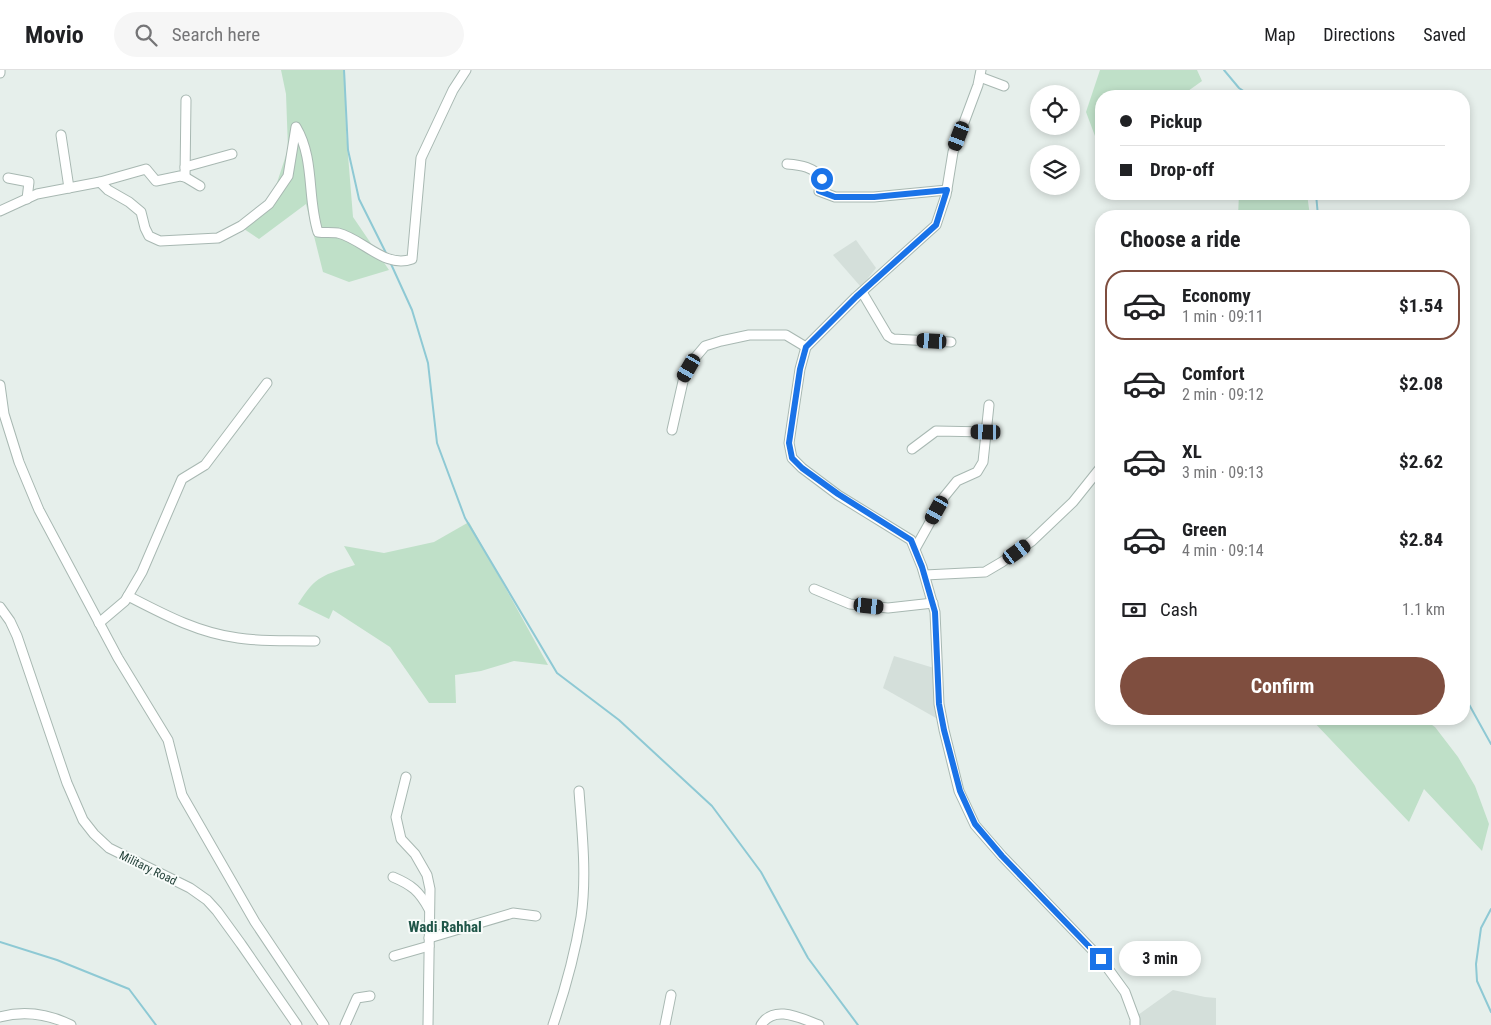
<!DOCTYPE html>
<meta charset="utf-8">
<style>
:root{--surface:#fff;--page:#f6f6f6;--text:#202124;--muted:#757577;--line:#e0e0e0;--accent:#7f4e3f}
body{margin:0;font-family:"Roboto Condensed",sans-serif;background:var(--page);color:var(--text);height:100vh;display:flex;flex-direction:column;font-size:19px;white-space:nowrap}
*{box-sizing:border-box;margin:0}
p{font-size:16px;color:var(--muted)}
.icon{flex:none;width:28px;height:28px;fill:none;stroke:currentColor;stroke-width:2;stroke-linecap:round;stroke-linejoin:round}
.map{position:relative;flex:1;overflow:hidden}
.panel{position:absolute;left:1095px;top:140px;width:375px;height:515px;display:flex;flex-direction:column;background:var(--surface);border-radius:20px;box-shadow:0 2px 8px #0003}
.panel>*{flex:none}
.guide{position:absolute;left:1095px;top:20px;width:375px;height:110px;border-radius:20px;box-shadow:0 2px 8px #0003;display:grid;align-content:center;height:110px;padding:0 25px;background:var(--surface)}
.controls{position:absolute;left:1030px;top:15px;display:grid;gap:10px}
.controls a{display:grid;place-items:center;width:50px;height:50px;border-radius:50%;background:var(--surface);box-shadow:0 2px 8px #0003;font-size:25px}
.end{position:absolute;width:22px;height:22px;margin:-11px;border:6px solid #1a73e8;background:#fff;box-shadow:0 0 0 2px #fff}
.from{border-radius:50%}
.bubble{position:absolute;height:35px;border-radius:18px;background:var(--surface);box-shadow:0 2px 8px #0003;font-size:16px;font-weight:700;line-height:35px;text-align:center}
.car{position:absolute;width:15px;height:30px;margin:-15px -8px;border-radius:6px;box-shadow:0 0 4px 1px #0007;background:linear-gradient(#222 24%,#8ab4d8 0 40%,#222 0 76%,#8ab4d8 0 86%,#222 0)}
.guide b{display:flex;align-items:center;gap:18px;height:48px;font-size:19px}
.guide b+b{border-top:1px solid var(--line)}
.guide i{width:12px;height:12px;background:var(--text)}
ul{padding:0;list-style:none}
li{display:flex;align-items:center;gap:15px;height:70px;margin:0 10px 8px;padding:0 15px;border:2px solid transparent;border-radius:20px}
li div{flex:1}
li b{display:block;font-size:19px}
li em{font-style:normal;font-weight:700}
li.selected{border-color:var(--accent)}
li>.icon{width:45px;height:45px;stroke-width:1.5}
h2{padding:0 25px;font-size:22px;line-height:60px}
.pay{display:flex;align-items:center;gap:12px;height:55px;padding:0 25px;font-size:19px}
.pay p{margin-inline-start:auto}
.cta{display:flex;gap:10px;margin-top:auto;padding:10px 25px}
.cta a{flex:1;height:58px;border-radius:30px;background:var(--accent);color:#fff;font-size:20px;font-weight:700;line-height:58px;text-align:center}
header{display:flex;align-items:center;gap:30px;box-sizing:border-box;height:70px;padding:0 25px;background:var(--surface);border-bottom:1px solid var(--line)}
header strong{font-size:24px}
nav{display:flex;gap:28px;margin-inline-start:auto;font-size:18px}
.search{width:350px;height:45px;background:var(--page);display:flex;align-items:center;gap:12px;box-sizing:border-box;padding:0 18px;border-radius:28px;color:var(--muted);font-size:19px}
.map>svg:first-child{display:block}
.built{fill:#d4dfda}
.green{fill:#bfe0c8}
.lines{fill:none;stroke-linecap:round;stroke-linejoin:round}
.stream{stroke:#8ec9d4;stroke-width:2}
.minor-casing{stroke:#a8b8b2;stroke-width:11}
.minor{stroke:#fff;stroke-width:9}
.route{stroke:#1a73e8;stroke-width:6}
.labels{text-anchor:middle;stroke-width:4;stroke-linejoin:round;paint-order:stroke}
.street-label{font-size:12px;fill:#24423a;stroke:#f7fbf9}
.quarter-label{font-size:15px;font-weight:bold;fill:#1f5548;stroke:#f7fbf9}
</style>
<header>
<strong>Movio</strong>
<div class="search"><svg class="icon" aria-label="search" viewBox="0 0 24 24"><circle cx="10" cy="10" r="6"/><path d="M15 15l6 6"/></svg>Search here</div>
<nav><a>Map</a><a>Directions</a><a>Saved</a></nav>
</header>
<div class="map">
<svg width="1491" height="955" viewBox="0 0 1491 955">
<rect width="100%" height="100%" fill="#e6efeb"/>
<!-- built -->
<g class="built">
<path d="M856,170L876,198L861,217L833,185Z"/>
<path d="M894,586L934,598L937,624L936,648L883,618Z"/>
<path d="M1173,920L1205,927L1216,928V955H1139L1138,945Z"/>
</g>
<!-- green -->
<g class="green">
<path d="M281,0H345L346,60L353,147L389,200L349,212L323,202L306,134L259,169L244,159L273,125L288,79L286,24Z"/>
<path d="M1100,0H1197L1202,11L1181,26H1101V82L1086,42Z"/>
<path d="M1239,124H1307L1310,146H1238Z"/>
<path d="M469,452L548,595L514,591L481,601L455,605L456,633H429L390,577L333,540L329,549L298,534C316,505 324,505 355,495L344,476L384,483L434,472Z"/>
<path d="M1311,649H1423L1435,657L1458,687L1475,716L1489,754L1482,781L1424,719L1409,752Z"/>
</g>
<g class="lines">
<!-- stream -->
<g class="stream">
<path d="M344,0L348,80L359,129L387,185"/>
<path d="M1224,0L1239,18L1251,26"/>
<path d="M1316,124L1318,146"/>
<path d="M391,194L412,240L428,293L437,373L465,448L557,603L619,650L712,736L761,802L808,888L858,955"/>
<path d="M1464,628L1466,629L1491,674"/>
<path d="M1491,839L1481,858L1476,894L1477,911L1491,942"/>
<path d="M0,872L57,890L129,919L156,955"/>
</g>
<!-- minor casing -->
<g class="minor-casing">
<g id="minor">
<path d="M981,0L978,15L953,82L946,125L936,155L856,227L806,277L800,299L789,373L792,388L802,398L838,425L911,470L922,497L935,542L939,634L944,660L959,721L975,755L1002,786L1101,889L1125,922L1135,949V955"/>
<path d="M0,3V0"/>
<path d="M980,7L1004,16"/>
<path d="M61,65L69,118"/>
<path d="M787,94C801,95 814,97 822,109L819,121L835,127H874L947,120"/>
<path d="M185,97L232,84"/>
<path d="M185,107L186,30"/>
<path d="M8,108L29,112L27,129"/>
<path d="M100,112L146,99L156,111L180,106L185,107L200,116"/>
<path d="M0,141L37,124L100,112L108,120L129,132L141,142L145,158L149,166L160,171L218,168L241,156L269,134L288,106L296,57C315,89 307,128 318,162C324,163 332,162 338,163C363,169 385,199 412,189L421,88L453,20L466,0"/>
<path d="M862,222L888,266L893,269L951,272"/>
<path d="M0,315L4,344L19,392L39,440L118,588L168,670L182,725L255,852L324,955"/>
<path d="M672,360L684,307L694,289L705,276L721,271L749,265H786L806,277"/>
<path d="M912,379L936,361L987,362"/>
<path d="M915,479L944,427L957,411L977,402L983,392L989,335"/>
<path d="M925,505L985,502L1002,492L1032,471L1073,432L1101,397"/>
<path d="M814,519L850,534L888,538L933,533"/>
<path d="M128,526C163,544 198,563 238,568C263,572 290,570 315,571"/>
<path d="M0,537L10,551L17,566L67,713L83,750L94,764L109,778L190,818L207,830L217,841L241,874L297,955"/>
<path d="M99,553L125,531L142,502L182,409L205,395L267,313"/>
<path d="M406,707L396,747L401,769L415,784L427,805L430,819L428,955"/>
<path d="M393,807C412,815 419,821 429,839"/>
<path d="M429,868L513,843L536,846"/>
<path d="M394,886L429,876"/>
<path d="M0,947C25,940 48,944 71,955"/>
<path d="M345,955L357,928L370,926"/>
<path d="M553,955C565,920 575,884 581,847C587,806 582,762 579,721"/>
<path d="M665,955L671,925"/>
<path d="M761,955C774,934 800,948 819,955"/>
</g>
</g>
<!-- minor -->
<use href="#minor" class="minor"/>
</g>
<g class="lines">
<!-- route -->
<path class="route" d="M822,109L819,121L835,127H874L947,120L936,155L856,227L806,277L800,299L789,373L792,388L802,398L838,424L911,470L922,497L935,542L939,634L944,660L960,721L975,754L1002,786L1101,889"/>
</g>
<g class="labels">
<!-- street labels -->
<g class="street-label">
<text transform="translate(148 798) rotate(26)" y="4">Military Road</text>
</g>
<!-- quarter labels -->
<g class="quarter-label">
<text x="445" y="862">Wadi Rahhal</text>
</g>
</g>
</svg>
<div class="controls">
<a><svg class="icon" aria-label="locate" viewBox="0 0 24 24"><circle cx="12" cy="12" r="6"/><path d="M12 2v4M12 18v4M2 12h4M18 12h4"/></svg></a>
<a><svg class="icon" aria-label="layers" viewBox="0 0 24 24"><path d="M12 4l9 5-9 5-9-5zM3 14l9 5 9-5"/></svg></a>
</div>
<i class="end from" style="left:822px;top:109px"></i>
<i class="end" style="left:1101px;top:889px"></i>
<div class="bubble" style="left:1119px;top:871px;width:82px">3 min</div>
<i class="car" style="left:959px;top:66px;rotate:201deg"></i>
<i class="car" style="left:932px;top:271px;rotate:273deg"></i>
<i class="car" style="left:689px;top:298px;rotate:210deg"></i>
<i class="car" style="left:986px;top:362px;rotate:271deg"></i>
<i class="car" style="left:937px;top:440px;rotate:209deg"></i>
<i class="car" style="left:1017px;top:482px;rotate:54deg"></i>
<i class="car" style="left:869px;top:536px;rotate:96deg"></i>
<div class="guide">
<b><i class="from"></i>Pickup</b>
<b><i></i>Drop-off</b>
</div>
<section class="panel">
<h2>Choose a ride</h2>
<ul>
<li class="selected"><svg class="icon" aria-label="car" viewBox="0 0 24 24"><path d="M5 17H2v-5l4-1 3-4h7l3 4 3 1v5h-3M9 17h6M6 11h13"/><circle cx="7" cy="17" r="2"/><circle cx="17" cy="17" r="2"/></svg><div><b>Economy</b><p>1 min · 09:11</p></div><em>$1.54</em></li>
<li><svg class="icon" aria-label="car" viewBox="0 0 24 24"><path d="M5 17H2v-5l4-1 3-4h7l3 4 3 1v5h-3M9 17h6M6 11h13"/><circle cx="7" cy="17" r="2"/><circle cx="17" cy="17" r="2"/></svg><div><b>Comfort</b><p>2 min · 09:12</p></div><em>$2.08</em></li>
<li><svg class="icon" aria-label="car" viewBox="0 0 24 24"><path d="M5 17H2v-5l4-1 3-4h7l3 4 3 1v5h-3M9 17h6M6 11h13"/><circle cx="7" cy="17" r="2"/><circle cx="17" cy="17" r="2"/></svg><div><b>XL</b><p>3 min · 09:13</p></div><em>$2.62</em></li>
<li><svg class="icon" aria-label="car" viewBox="0 0 24 24"><path d="M5 17H2v-5l4-1 3-4h7l3 4 3 1v5h-3M9 17h6M6 11h13"/><circle cx="7" cy="17" r="2"/><circle cx="17" cy="17" r="2"/></svg><div><b>Green</b><p>4 min · 09:14</p></div><em>$2.84</em></li>
</ul>
<div class="pay"><svg class="icon" aria-label="cash" viewBox="0 0 24 24"><path d="M3 7h18v10H3z"/><circle cx="12" cy="12" r="2"/></svg>Cash<p>1.1 km</p></div>
<div class="cta"><a>Confirm</a></div>
</section>
</div>
